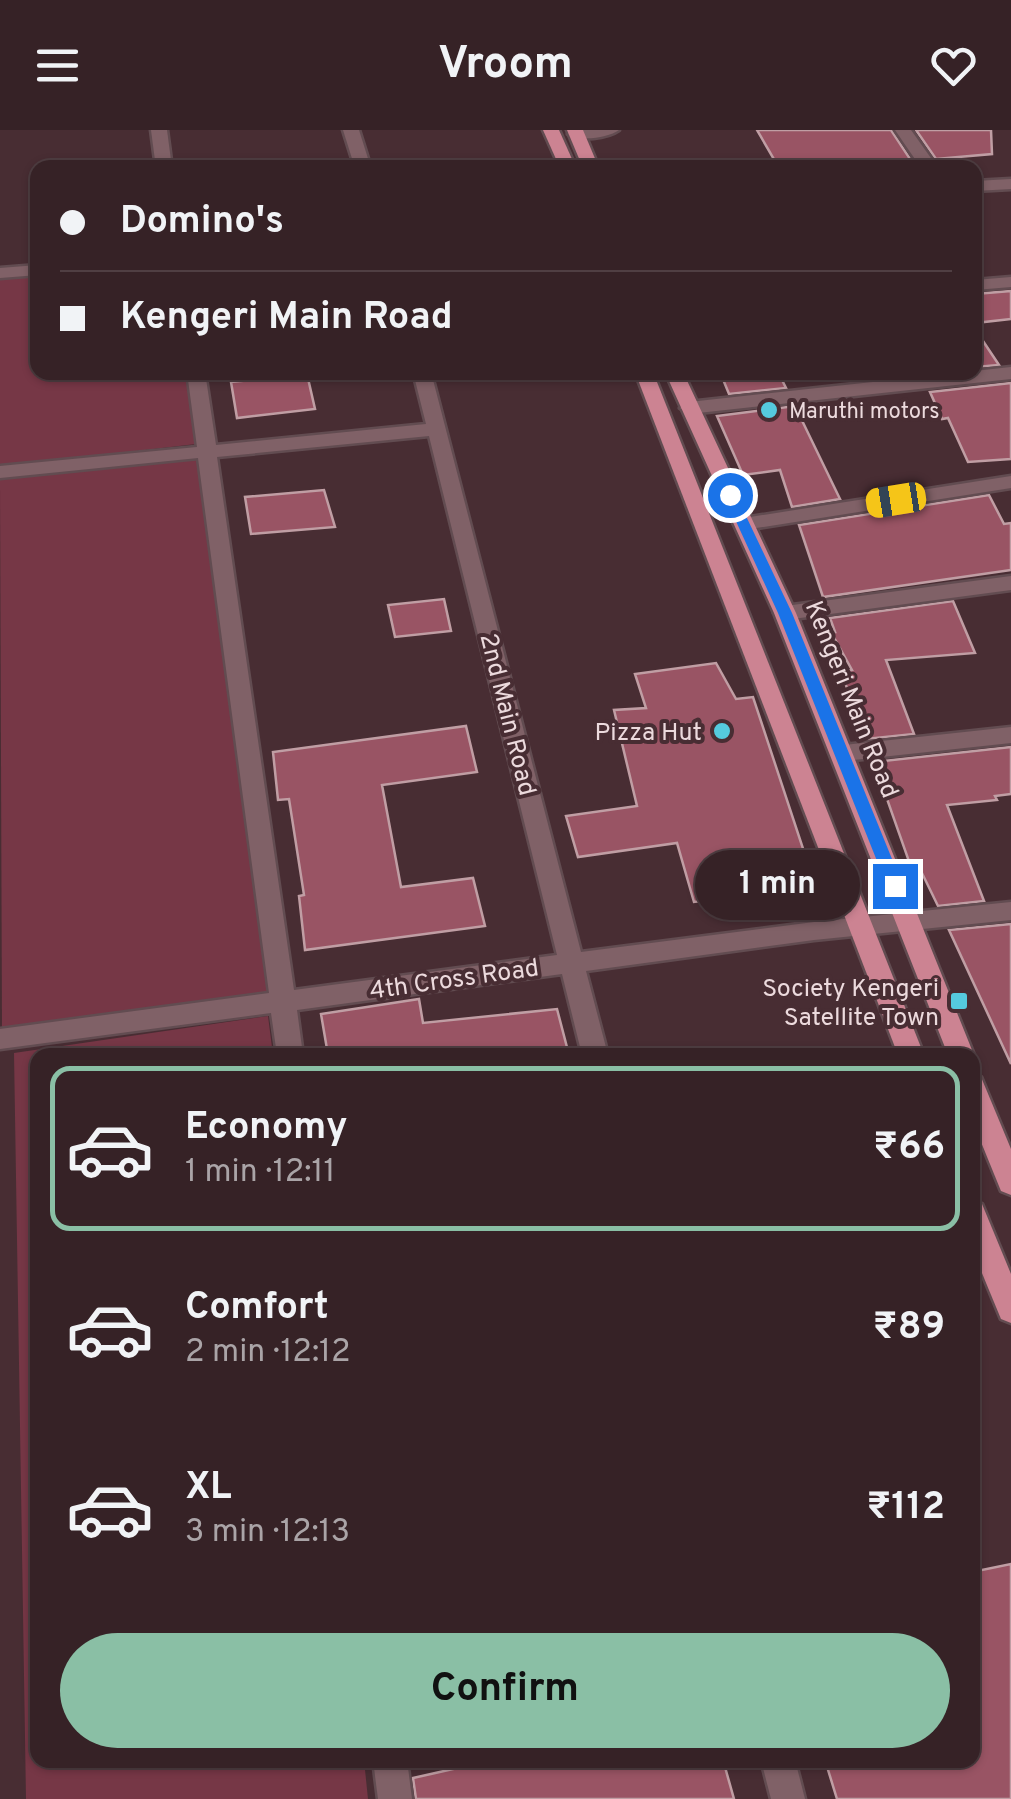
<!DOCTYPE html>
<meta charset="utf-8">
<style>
:root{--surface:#362226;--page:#412f32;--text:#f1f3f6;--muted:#aaa4a7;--line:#503f43;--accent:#8abfa5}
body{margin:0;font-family:Overpass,sans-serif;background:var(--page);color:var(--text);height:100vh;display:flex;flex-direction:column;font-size:38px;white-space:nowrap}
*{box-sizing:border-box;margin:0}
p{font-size:32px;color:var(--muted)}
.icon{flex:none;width:55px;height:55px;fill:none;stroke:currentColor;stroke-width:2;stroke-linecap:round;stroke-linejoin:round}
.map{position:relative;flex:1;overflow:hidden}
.side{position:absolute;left:30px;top:918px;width:950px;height:720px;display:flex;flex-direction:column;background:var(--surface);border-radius:20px;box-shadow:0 2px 8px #0004,0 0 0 2px var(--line)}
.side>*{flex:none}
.banner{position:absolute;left:30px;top:30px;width:952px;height:220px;border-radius:20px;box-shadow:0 2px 8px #0004,0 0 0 2px var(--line);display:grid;align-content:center;height:220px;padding:0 30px;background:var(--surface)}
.end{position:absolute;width:45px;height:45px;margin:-22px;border:12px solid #1a73e8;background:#fff;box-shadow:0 0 0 5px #fff}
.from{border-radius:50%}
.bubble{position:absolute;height:70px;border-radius:35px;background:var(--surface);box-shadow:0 2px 8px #0004,0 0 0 2px var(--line);font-size:32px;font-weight:700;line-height:70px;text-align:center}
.car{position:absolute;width:30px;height:60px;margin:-30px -15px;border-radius:12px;box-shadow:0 0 8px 2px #0007;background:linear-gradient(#f5c518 24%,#345 0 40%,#f5c518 0 76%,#345 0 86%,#f5c518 0)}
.banner b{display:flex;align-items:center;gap:35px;height:95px;font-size:38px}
.banner b+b{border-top:2px solid var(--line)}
.banner i{width:25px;height:25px;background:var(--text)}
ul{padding:18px 0 0;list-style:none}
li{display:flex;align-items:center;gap:30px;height:165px;margin:0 20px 15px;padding:0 10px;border:5px solid transparent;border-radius:20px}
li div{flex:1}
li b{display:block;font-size:38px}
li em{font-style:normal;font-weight:700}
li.current{border-color:var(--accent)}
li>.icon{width:90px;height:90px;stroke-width:1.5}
.action{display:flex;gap:20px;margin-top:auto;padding:20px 30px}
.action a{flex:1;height:115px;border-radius:60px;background:var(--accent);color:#111;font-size:40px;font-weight:700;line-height:115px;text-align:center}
header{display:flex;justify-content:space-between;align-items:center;height:130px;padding:0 30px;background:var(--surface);font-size:45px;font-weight:700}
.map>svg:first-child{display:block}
.green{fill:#763746}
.building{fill:#995464;stroke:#c09ea4;stroke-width:2.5}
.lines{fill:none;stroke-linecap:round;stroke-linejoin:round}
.minor-casing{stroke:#624c51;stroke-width:5}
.primary-casing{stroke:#624c51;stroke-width:5}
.minor{fill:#806167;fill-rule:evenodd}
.primary{fill:#cc8392;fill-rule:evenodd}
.route{fill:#1a73e8}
.poi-dot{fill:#55cade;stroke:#482d33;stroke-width:4}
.labels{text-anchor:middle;stroke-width:8;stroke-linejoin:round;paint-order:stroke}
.far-poi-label{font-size:22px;fill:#ecdadd;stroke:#482d33;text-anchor:start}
.street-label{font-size:25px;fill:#ecdadd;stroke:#482d33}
.poi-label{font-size:25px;fill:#ecdadd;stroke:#482d33;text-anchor:end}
</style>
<header><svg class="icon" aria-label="menu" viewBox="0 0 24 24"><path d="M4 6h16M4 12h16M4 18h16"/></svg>Vroom<svg class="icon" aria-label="heart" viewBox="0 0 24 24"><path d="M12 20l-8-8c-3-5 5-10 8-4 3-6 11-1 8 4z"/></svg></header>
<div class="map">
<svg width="1011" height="1669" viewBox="0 0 1011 1669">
<rect width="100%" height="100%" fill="#482d33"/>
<!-- green -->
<g class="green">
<path d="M37,146L38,242L185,243L196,314L0,337V149Z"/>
<path d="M201,327L271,865L2,904L0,350Z"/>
<path d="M268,886L273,925H38V1630H364L368,1669H26L14,923Z"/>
</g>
<!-- building -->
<g class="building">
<path d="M757,0H891L916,38H779Z"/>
<path d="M916,0H991L992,24L936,29Z"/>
<path d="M1011,161V189L975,193V164Z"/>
<path d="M975,199L999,235L975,237Z"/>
<path d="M720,242H778L786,258L729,264Z"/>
<path d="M307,244L315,279L237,288L231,252Z"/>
<path d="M1011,253V329L968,332L948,288L942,289L930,262Z"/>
<path d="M795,276L840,369L792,377L780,340L743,345L717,286Z"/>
<path d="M324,360L335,397L251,404L245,367Z"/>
<path d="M989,365L1004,394L1011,393V440L823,467L799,395Z"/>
<path d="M444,469L451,501L395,507L388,475Z"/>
<path d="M953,471L975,523L886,530L914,604L866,609L841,542L852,540L831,502H835L830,488Z"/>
<path d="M716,533L736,569L753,567L816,758L694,772L677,713L578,727L566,686L637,676L614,580L646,578L635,544Z"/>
<path d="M466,596L477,642L382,655L401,757L473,748L485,796L305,820L299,766L304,765L289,669L278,670L273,622Z"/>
<path d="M1011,617V664L995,666L997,670L947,675L984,771L938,776L920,739L912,740L874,632Z"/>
<path d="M1011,794V934L949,800Z"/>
<path d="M419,869L423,893L557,879L569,925H328L321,884Z"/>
<path d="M1011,1434V1669H837L825,1630H972V1442Z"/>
<path d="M493,1630H723L734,1669H416L413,1648Z"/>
</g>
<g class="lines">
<!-- minor casing -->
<g class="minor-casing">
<g id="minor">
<path d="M151,0H167L172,38H156Z"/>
<path d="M343,0H359L371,38H355Z"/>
<path d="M619,0C608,8 579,12 568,4L573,0Z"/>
<path d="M895,0H911L938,38H921Z"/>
<path d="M1011,49V59L975,61V51Z"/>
<path d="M38,135V145L0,148V138Z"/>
<path d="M1011,147V157L975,160V150Z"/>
<path d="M1011,237V249L689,284L680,278L689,272Z"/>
<path d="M187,242H205L216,315L426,294L413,242H431L581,822L814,792L1011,772V790L814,810L586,841L608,925H582L562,844L297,880L303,925H277L271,883L0,919V899L269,863L198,328L0,348V336L197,317ZM429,306L557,825L294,860L217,327Z"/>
<path d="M1011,346V358L744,400L734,394L744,388Z"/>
<path d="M1011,446V460L785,490L774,483L785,476Z"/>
<path d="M1011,597V613L844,631L833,623L844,615Z"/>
<path d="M373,1630H407L412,1669H378Z"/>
<path d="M761,1630H795L805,1669H771Z"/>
</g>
</g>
<!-- primary casing -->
<g class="primary-casing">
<g id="primary">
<path d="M543,0H559L576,38H560Z"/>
<path d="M567,0H583L599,38H583Z"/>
<path d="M635,242H653L924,925H898Z"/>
<path d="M665,242H683L796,483L974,925L972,928L948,925L774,483Z"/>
<path d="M972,944L981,947L1011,1019V1065L1001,1061L972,990Z"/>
<path d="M972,1070L982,1074L1011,1144V1193L1001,1189L972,1119Z"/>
</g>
</g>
<!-- minor -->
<use href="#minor" class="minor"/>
<!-- primary -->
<use href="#primary" class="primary"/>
</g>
<!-- route -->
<path class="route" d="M730,361L736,365L792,483L903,756L901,760L895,762L887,756L778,483L724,365Z"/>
<!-- markers -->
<g class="poi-dot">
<circle cx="769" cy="280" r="10"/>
<circle cx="722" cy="601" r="10"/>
<rect x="949" y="861" width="20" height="20" rx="5"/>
</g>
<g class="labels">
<!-- far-poi labels -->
<g class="far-poi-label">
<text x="789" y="288">Maruthi motors</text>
</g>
<!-- street labels -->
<g class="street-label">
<text transform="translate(853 569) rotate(68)" y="9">Kengeri Main Road</text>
<text transform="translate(509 584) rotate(76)" y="9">2nd Main Road</text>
<text transform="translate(454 848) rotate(-8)" y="9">4th Cross Road</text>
</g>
<!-- poi labels -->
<g class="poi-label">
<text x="702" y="610">Pizza Hut</text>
<text x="939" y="866">Society Kengeri<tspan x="939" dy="29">Satellite Town</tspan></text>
</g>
</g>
</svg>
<i class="end from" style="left:730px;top:365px"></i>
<i class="end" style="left:895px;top:756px"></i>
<div class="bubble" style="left:695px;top:720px;width:165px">1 min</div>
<i class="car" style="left:896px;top:370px;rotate:261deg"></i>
<div class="banner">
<b><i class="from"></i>Domino's</b>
<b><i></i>Kengeri Main Road</b>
</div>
<section class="side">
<ul>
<li class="current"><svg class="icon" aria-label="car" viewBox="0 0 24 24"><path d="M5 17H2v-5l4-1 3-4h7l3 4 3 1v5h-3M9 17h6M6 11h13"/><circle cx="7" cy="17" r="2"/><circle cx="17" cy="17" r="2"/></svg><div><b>Economy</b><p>1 min · 12:11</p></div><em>₹66</em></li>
<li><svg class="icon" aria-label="car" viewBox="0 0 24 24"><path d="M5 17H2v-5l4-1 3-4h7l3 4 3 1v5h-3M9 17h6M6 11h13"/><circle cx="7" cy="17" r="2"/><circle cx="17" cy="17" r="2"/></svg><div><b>Comfort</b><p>2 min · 12:12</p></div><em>₹89</em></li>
<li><svg class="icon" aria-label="car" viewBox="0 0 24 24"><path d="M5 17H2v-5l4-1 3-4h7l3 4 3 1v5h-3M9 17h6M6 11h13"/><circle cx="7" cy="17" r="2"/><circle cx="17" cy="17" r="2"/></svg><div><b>XL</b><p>3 min · 12:13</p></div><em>₹112</em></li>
</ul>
<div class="action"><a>Confirm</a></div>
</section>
</div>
